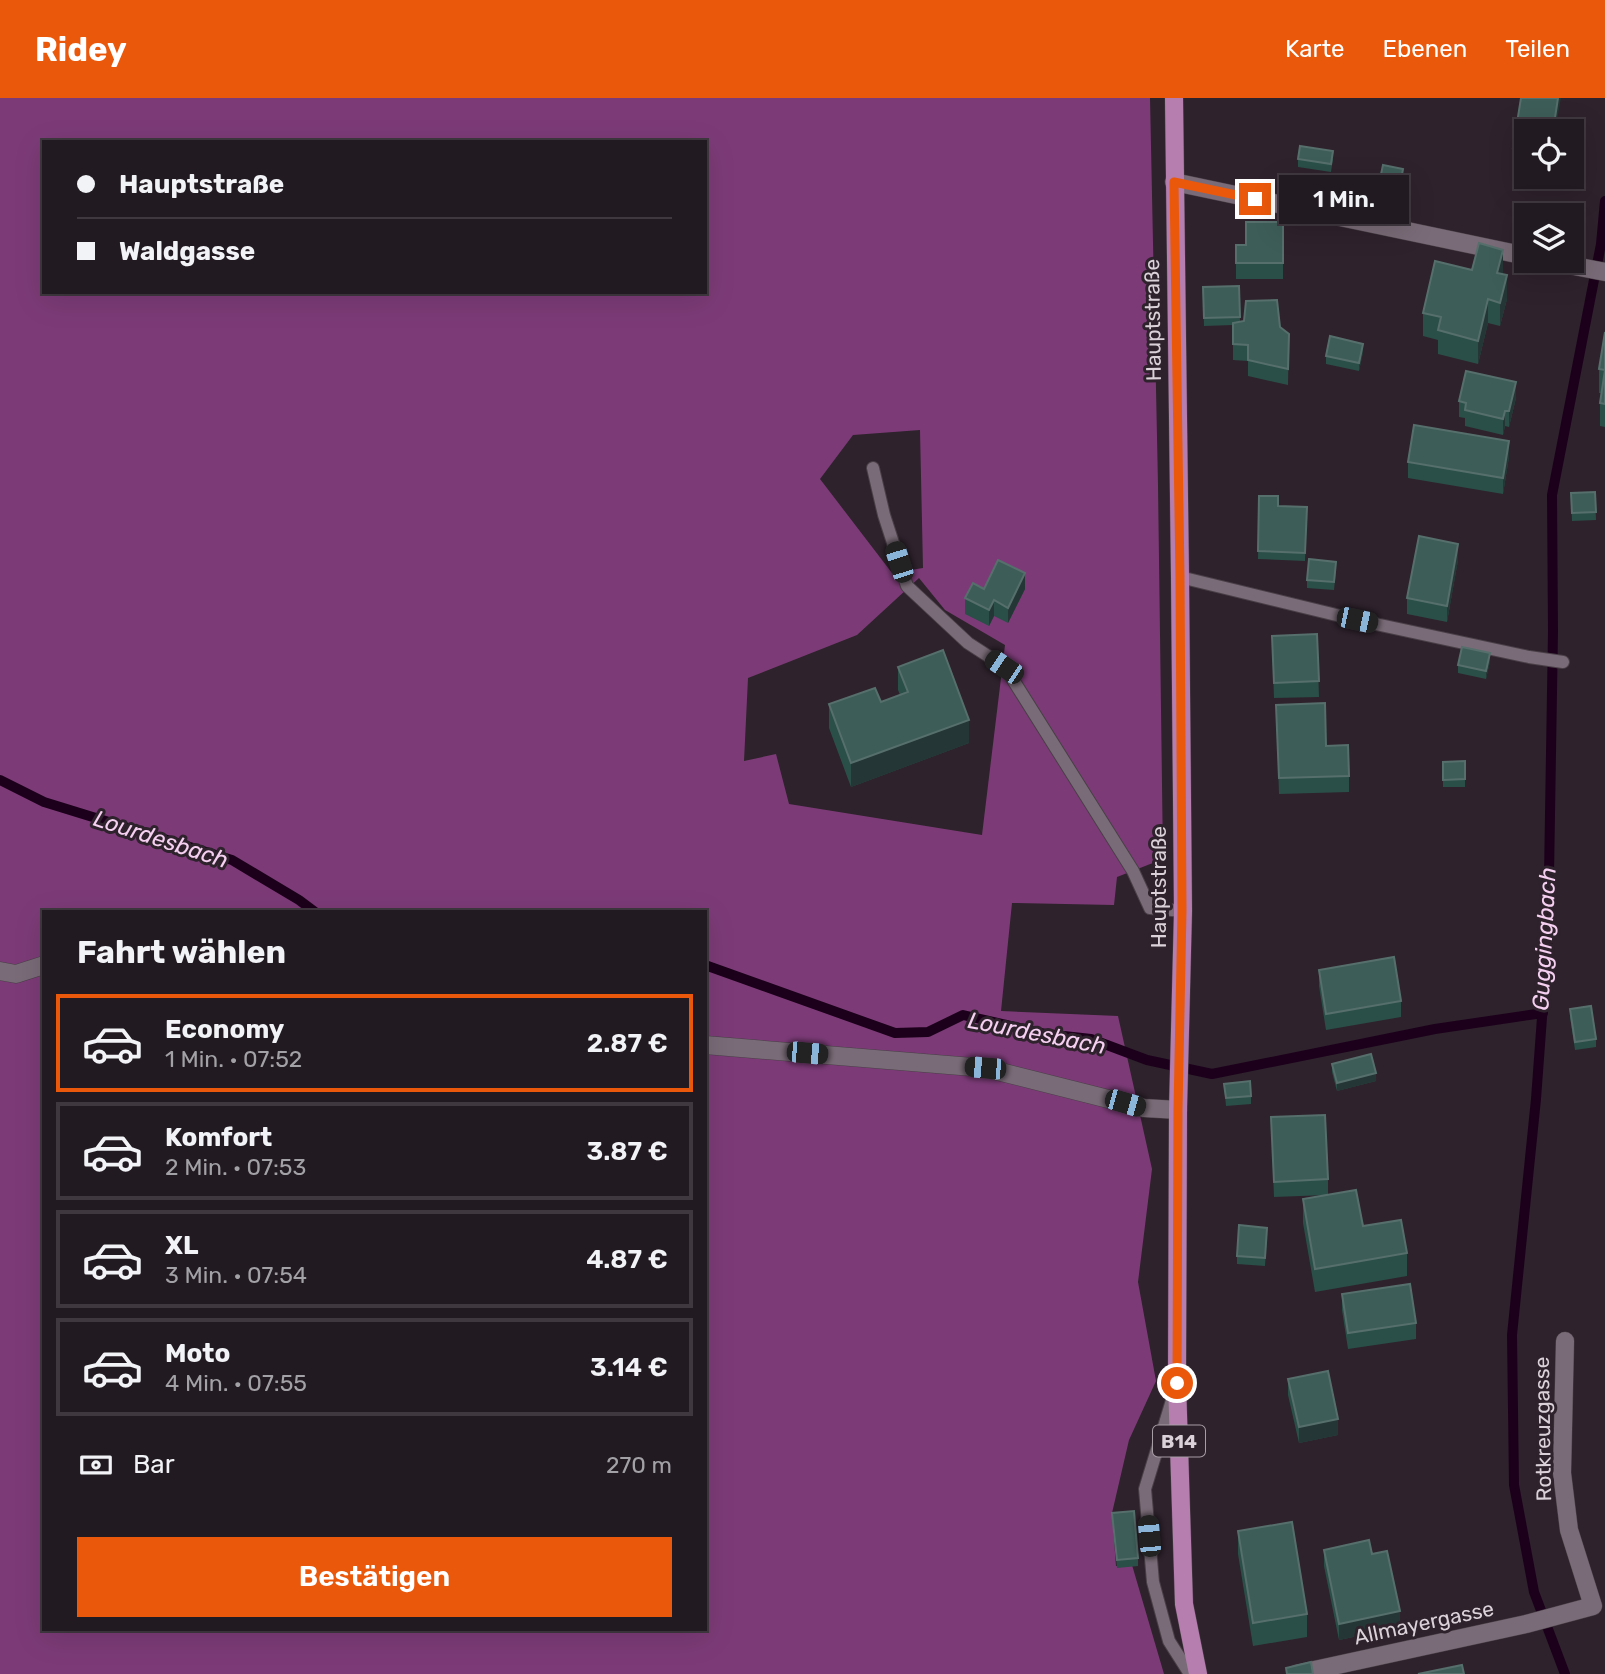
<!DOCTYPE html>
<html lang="de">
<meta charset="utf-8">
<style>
:root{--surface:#221a21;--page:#2e272e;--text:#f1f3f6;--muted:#a2a1a5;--line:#3f383f;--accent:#ea580c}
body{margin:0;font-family:Rubik,sans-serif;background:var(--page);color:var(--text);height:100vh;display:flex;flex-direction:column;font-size:26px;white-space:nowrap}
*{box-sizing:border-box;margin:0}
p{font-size:23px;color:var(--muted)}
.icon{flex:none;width:38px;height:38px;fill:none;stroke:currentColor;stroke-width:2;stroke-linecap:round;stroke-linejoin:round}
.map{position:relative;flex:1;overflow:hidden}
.panel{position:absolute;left:42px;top:812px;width:665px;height:721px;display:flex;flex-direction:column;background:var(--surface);border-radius:0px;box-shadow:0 7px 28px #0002,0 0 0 2px var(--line)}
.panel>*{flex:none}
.guide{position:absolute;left:42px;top:42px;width:665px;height:154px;border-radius:0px;box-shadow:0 7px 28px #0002,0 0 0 2px var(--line);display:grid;align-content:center;height:154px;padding:0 35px;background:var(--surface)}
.controls{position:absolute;left:1514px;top:21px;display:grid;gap:14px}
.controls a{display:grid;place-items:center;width:70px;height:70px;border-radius:0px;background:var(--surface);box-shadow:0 7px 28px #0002,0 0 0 2px var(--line);font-size:35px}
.end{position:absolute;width:32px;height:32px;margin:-16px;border:9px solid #ea580c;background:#fff;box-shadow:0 0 0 4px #fff}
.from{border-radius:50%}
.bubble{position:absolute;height:49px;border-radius:0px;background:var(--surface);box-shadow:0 7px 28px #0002,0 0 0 2px var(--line);font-size:23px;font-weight:600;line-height:49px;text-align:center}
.car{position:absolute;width:21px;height:42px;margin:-21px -10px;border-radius:9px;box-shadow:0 0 5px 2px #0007;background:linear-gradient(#222 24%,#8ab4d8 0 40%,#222 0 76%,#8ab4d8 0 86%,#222 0)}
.guide b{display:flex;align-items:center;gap:24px;height:66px;font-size:26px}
.guide b+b{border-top:2px solid var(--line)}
.guide i{width:18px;height:18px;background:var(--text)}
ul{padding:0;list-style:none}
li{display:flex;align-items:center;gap:21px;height:98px;margin:0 14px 10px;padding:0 21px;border:4px solid var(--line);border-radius:0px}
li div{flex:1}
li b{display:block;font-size:26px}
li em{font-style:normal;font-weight:600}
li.selected{border-color:var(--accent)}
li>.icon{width:63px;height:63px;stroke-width:1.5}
h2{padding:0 35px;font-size:32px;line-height:84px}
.pay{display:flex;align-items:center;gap:18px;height:77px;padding:0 35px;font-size:26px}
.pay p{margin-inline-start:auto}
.button{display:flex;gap:14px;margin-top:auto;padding:14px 35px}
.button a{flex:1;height:80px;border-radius:0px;background:var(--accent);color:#fff;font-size:28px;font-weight:600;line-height:80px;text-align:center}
header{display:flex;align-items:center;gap:42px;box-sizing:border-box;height:98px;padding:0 35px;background:var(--accent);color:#fff}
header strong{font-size:33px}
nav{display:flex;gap:38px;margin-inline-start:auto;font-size:24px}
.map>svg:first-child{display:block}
.forest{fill:#7c3b77;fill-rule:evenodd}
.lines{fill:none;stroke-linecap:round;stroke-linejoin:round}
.stream{stroke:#1c001b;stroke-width:10}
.service-casing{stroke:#493f47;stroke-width:14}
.pedestrian-casing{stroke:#493f47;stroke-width:19}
.minor-casing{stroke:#493f47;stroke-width:19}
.primary-casing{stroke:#493f47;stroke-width:19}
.service{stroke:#796b77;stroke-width:12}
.pedestrian{stroke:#796b77;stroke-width:18}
.minor{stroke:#796b77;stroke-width:18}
.primary{stroke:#b57eaf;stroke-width:18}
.wall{fill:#2a4f48}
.shaded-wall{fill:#243736}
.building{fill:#3d5d58;stroke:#566f6c;stroke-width:2}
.route{stroke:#ea580c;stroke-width:9}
.labels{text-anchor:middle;stroke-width:6;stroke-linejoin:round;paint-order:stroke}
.shield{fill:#2e222c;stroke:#a79da5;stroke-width:2}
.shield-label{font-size:19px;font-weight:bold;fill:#dbd2d9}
.street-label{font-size:21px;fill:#dbd2d9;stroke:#2e222c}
.water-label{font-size:23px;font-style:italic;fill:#f6d0f1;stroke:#2e222c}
</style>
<header>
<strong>Ridey</strong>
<nav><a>Karte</a><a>Ebenen</a><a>Teilen</a></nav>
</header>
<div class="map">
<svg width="1605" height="1576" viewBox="0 0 1605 1576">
<rect width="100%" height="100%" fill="#2e222c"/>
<!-- forest -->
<path class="forest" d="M0,0H1150L1158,387L1163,761L1117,779L1114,807L1012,805L1001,913L1118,918L1152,1071L1138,1184L1156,1283L1129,1342L1112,1415L1116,1468L1132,1467L1164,1576H0ZM44,44H705V194H44ZM920,332L923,470L892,475L820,381L853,337ZM919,480L945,512L1005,547L982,737L789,706L776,656L744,663L748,580L857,537ZM44,814H705V1531H44Z"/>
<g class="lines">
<!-- stream -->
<g class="stream">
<path d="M0,682L44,704L232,762L299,802L315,814"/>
<path d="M705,867L895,935L928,934L963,917L1046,936L1091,941L1147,962L1212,976L1435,931L1543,915"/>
<path d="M1565,1576L1534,1494L1514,1387L1512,1237L1536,1001L1548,838L1553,533L1552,397L1601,146L1605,103"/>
</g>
<!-- service casing -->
<g class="service-casing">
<g id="service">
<path d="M873,370L884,417L907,488L968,545L1005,569L1133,773L1150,810L1183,813"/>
<path d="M1180,479L1357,522L1529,559L1563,564"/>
<path d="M1173,1299L1145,1391L1153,1484L1169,1543L1190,1576"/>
</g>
</g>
<!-- pedestrian casing -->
<g class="pedestrian-casing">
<path id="pedestrian" d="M0,873L16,876L44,867"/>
</g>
<!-- minor casing -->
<g class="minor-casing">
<g id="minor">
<path d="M1174,84L1526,158"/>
<path d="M1548,163L1605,174"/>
<path d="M705,947L985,970L1144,1010L1178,1012"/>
<path d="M1296,1576L1526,1526L1593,1508L1569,1432L1562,1375L1565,1243"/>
</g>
</g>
<!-- primary casing -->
<g class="primary-casing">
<path id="primary" d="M1174,0L1180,479L1183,813L1178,1012L1177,1285L1184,1506L1198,1576"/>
</g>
<!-- service -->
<use href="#service" class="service"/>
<!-- pedestrian -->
<use href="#pedestrian" class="pedestrian"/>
<!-- minor -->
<use href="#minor" class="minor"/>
<!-- primary -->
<use href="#primary" class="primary"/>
</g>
<!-- wall -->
<g class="wall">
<path d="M1526,33V68L1513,66V50Z"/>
<path d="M1298,61H1333L1331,74L1298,69Z"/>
<path d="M1403,79L1398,107L1377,103V95Z"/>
<path d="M1283,124V181H1236V147H1246Z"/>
<path d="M1472,172L1502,176L1507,201L1500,228L1488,225L1478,266L1438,256V242L1423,238V215Z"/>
<path d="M1239,188L1240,223L1280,229L1289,236L1288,287L1248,278V263L1233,262V227L1204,228L1203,189Z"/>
<path d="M1605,234V329L1600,328V305L1601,295H1599V271Z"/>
<path d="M1363,254L1359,273L1326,266V258Z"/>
<path d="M1516,300L1509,329L1505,328L1503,337L1465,328V320L1459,319V303Z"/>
<path d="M1509,359L1503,396L1408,380V364Z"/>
<path d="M1595,394L1596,422L1572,423L1571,395Z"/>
<path d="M1259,398L1278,408L1307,409L1305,463L1258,461Z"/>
<path d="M1458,462L1447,524L1407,516V500Z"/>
<path d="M1336,472L1334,492L1307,490V482Z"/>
<path d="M984,491H1025L1008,525L994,518L989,528L965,516V500Z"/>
<path d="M1317,536L1319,599L1274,600L1272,538Z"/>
<path d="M1490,563L1486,581L1458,575V567Z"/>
<path d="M898,569L969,645L851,689L829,630V606L881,604L900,597L898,592Z"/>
<path d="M1276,607L1326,648L1349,678V694L1279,696Z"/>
<path d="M1465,663V689H1443V664Z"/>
<path d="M1319,872L1401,903V919L1326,932L1319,888Z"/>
<path d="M1570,911L1596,941V949L1575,952L1570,919Z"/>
<path d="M1332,966L1376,983L1337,993L1332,974Z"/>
<path d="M1224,986L1251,998V1006L1226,1008Z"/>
<path d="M1271,1019L1328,1081V1097L1363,1128L1407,1155V1178L1315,1194L1303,1125V1101L1327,1097L1274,1099Z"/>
<path d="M1267,1138L1265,1168L1237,1166V1158Z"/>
<path d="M1342,1196L1416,1225V1241L1348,1251L1342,1212Z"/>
<path d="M1288,1281L1338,1337L1299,1345L1288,1297Z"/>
<path d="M1112,1415L1138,1460V1468L1117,1470Z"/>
<path d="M1238,1433L1307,1516V1539L1253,1548L1238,1456Z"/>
<path d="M1324,1452L1372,1456L1400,1529L1339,1542L1324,1468Z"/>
</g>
<!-- shaded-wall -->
<g class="shaded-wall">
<path d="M1558,0H1561L1555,33H1553Z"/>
<path d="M1403,71V79L1398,107V99Z"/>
<path d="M1503,152V175L1497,198V175Z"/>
<path d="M1507,177V201L1500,228V205Z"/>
<path d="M1488,201V225L1478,266V243Z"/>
<path d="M1363,246V254L1359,273V265Z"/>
<path d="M1516,284V300L1509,329V313Z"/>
<path d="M1505,313V328L1503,337V321Z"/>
<path d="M1509,343V359L1503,396V380Z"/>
<path d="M1458,446V462L1447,524V508Z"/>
<path d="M1025,475V491L1008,525V510Z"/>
<path d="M994,502V518L989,528V512Z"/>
<path d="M1490,555V563L1486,581V573Z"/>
<path d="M969,622V645L851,689V665Z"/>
<path d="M1376,975V983L1337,993V985Z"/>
<path d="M1338,1321V1337L1299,1345V1329Z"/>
<path d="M1400,1513V1529L1339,1542V1526Z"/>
</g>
<!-- building -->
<g class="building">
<path d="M1521,0H1558L1553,33H1526V52L1513,50Z"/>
<path d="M1300,48L1333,53L1331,66L1298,61Z"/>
<path d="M1383,67L1403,71L1398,99L1377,95Z"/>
<path d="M1246,124H1283V165H1236V147H1246Z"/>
<path d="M1479,145L1503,152L1497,175L1507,177L1500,205L1488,201L1478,243L1438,232L1441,219L1423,215L1435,163L1472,172Z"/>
<path d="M1239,188L1240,219L1204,220L1203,189Z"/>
<path d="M1277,202L1280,229L1289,236L1288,271L1248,262V247L1233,246V225L1244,223L1246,203Z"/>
<path d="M1605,234V306L1600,305L1605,272L1599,271Z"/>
<path d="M1330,238L1363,246L1359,265L1326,258Z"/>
<path d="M1466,273L1516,284L1509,313H1505L1503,321L1465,312L1466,305L1459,303Z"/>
<path d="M1414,327L1509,343L1503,380L1408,364Z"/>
<path d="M1595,394L1596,414L1572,415L1571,395Z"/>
<path d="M1259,398H1278V408L1307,409L1305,455L1258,453Z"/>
<path d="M1419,438L1458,446L1447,508L1407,500Z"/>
<path d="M1309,461L1336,464L1334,484L1307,482Z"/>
<path d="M998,462L1025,475L1008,510L994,502L989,512L965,500L973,485L984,491Z"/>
<path d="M1317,536L1319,583L1274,585L1272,538Z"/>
<path d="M1462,549L1490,555L1486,573L1458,567Z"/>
<path d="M943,552L969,622L851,665L829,606L875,590L881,604L908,594L898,569Z"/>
<path d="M1325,605L1326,648L1348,647L1349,678L1279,680L1276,607Z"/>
<path d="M1465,663V681L1443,682V664Z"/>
<path d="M1394,859L1401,903L1326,916L1319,872Z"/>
<path d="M1591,908L1596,941L1575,944L1570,911Z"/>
<path d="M1371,956L1376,975L1337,985L1332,966Z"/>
<path d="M1250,983L1251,998L1226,1000L1224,986Z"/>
<path d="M1325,1017L1328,1081L1274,1084L1271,1019Z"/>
<path d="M1356,1092L1363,1128L1401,1122L1407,1155L1315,1171L1303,1101Z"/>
<path d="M1239,1127L1267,1130L1265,1160L1237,1158Z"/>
<path d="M1410,1186L1416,1225L1348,1235L1342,1196Z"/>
<path d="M1328,1273L1338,1321L1299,1329L1288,1281Z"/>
<path d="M1134,1413L1138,1460L1117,1462L1112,1415Z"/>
<path d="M1292,1424L1307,1516L1253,1525L1238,1433Z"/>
<path d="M1369,1442L1372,1456L1387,1453L1400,1513L1339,1526L1324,1452Z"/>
<path d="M1311,1564L1313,1576H1287L1286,1570Z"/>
<path d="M1462,1567L1464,1576H1418Z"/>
</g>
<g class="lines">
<!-- route -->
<path class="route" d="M1177,1285L1178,1012L1182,813L1180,479L1174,84L1255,101"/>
</g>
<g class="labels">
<!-- shield labels -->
<rect class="shield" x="1153" y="1327.5" width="52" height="31" rx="5"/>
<g class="shield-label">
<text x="1179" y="1350">B14</text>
</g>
<!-- street labels -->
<g class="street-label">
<text transform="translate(1153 222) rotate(-91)" y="7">Hauptstraße</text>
<text transform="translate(1159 789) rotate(-90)" y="7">Hauptstraße</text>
<text transform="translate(1543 1331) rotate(-91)" y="7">Rotkreuzgasse</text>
<text transform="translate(1424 1525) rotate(-12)" y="7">Allmayergasse</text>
</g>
<!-- water labels -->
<g class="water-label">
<text transform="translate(161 741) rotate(18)" y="8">Lourdesbach</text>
<text transform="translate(1544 841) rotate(-87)" y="8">Guggingbach</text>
<text transform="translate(1037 935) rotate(11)" y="8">Lourdesbach</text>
</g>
</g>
</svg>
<div class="controls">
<a><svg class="icon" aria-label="locate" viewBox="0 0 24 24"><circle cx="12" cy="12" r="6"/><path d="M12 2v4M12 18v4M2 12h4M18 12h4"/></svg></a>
<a><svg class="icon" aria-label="layers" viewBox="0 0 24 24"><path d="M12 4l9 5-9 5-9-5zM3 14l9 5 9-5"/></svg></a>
</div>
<i class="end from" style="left:1177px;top:1285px"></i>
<i class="end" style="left:1255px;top:101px"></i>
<div class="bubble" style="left:1279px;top:77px;width:130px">1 Min.</div>
<i class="car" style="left:899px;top:464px;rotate:342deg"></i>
<i class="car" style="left:1357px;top:522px;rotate:102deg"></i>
<i class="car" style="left:1004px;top:569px;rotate:304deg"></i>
<i class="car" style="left:807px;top:955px;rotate:95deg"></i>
<i class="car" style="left:985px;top:970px;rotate:275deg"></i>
<i class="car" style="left:1125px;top:1005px;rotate:106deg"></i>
<i class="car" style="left:1149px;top:1438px;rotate:355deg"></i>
<div class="guide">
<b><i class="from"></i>Hauptstraße</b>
<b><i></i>Waldgasse</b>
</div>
<section class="panel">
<h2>Fahrt wählen</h2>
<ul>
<li class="selected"><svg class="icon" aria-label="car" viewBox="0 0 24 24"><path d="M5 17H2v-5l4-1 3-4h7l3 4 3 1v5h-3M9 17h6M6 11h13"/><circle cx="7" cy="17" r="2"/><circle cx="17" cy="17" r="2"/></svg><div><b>Economy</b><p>1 Min. · 07:52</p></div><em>2.87 €</em></li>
<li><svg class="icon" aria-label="car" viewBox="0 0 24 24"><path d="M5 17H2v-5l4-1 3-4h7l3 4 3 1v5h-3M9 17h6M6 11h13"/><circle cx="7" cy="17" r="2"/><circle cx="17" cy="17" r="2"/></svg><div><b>Komfort</b><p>2 Min. · 07:53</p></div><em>3.87 €</em></li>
<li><svg class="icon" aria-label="car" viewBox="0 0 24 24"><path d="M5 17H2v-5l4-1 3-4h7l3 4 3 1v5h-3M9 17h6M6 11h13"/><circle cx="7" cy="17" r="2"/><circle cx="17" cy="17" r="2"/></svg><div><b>XL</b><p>3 Min. · 07:54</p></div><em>4.87 €</em></li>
<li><svg class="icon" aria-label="car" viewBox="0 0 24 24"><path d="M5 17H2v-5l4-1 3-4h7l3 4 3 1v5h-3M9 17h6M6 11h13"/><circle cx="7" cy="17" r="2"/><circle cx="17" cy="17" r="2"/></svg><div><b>Moto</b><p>4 Min. · 07:55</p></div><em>3.14 €</em></li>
</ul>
<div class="pay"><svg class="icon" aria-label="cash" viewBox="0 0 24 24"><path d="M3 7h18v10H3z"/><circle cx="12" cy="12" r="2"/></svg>Bar<p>270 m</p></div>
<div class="button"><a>Bestätigen</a></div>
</section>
</div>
